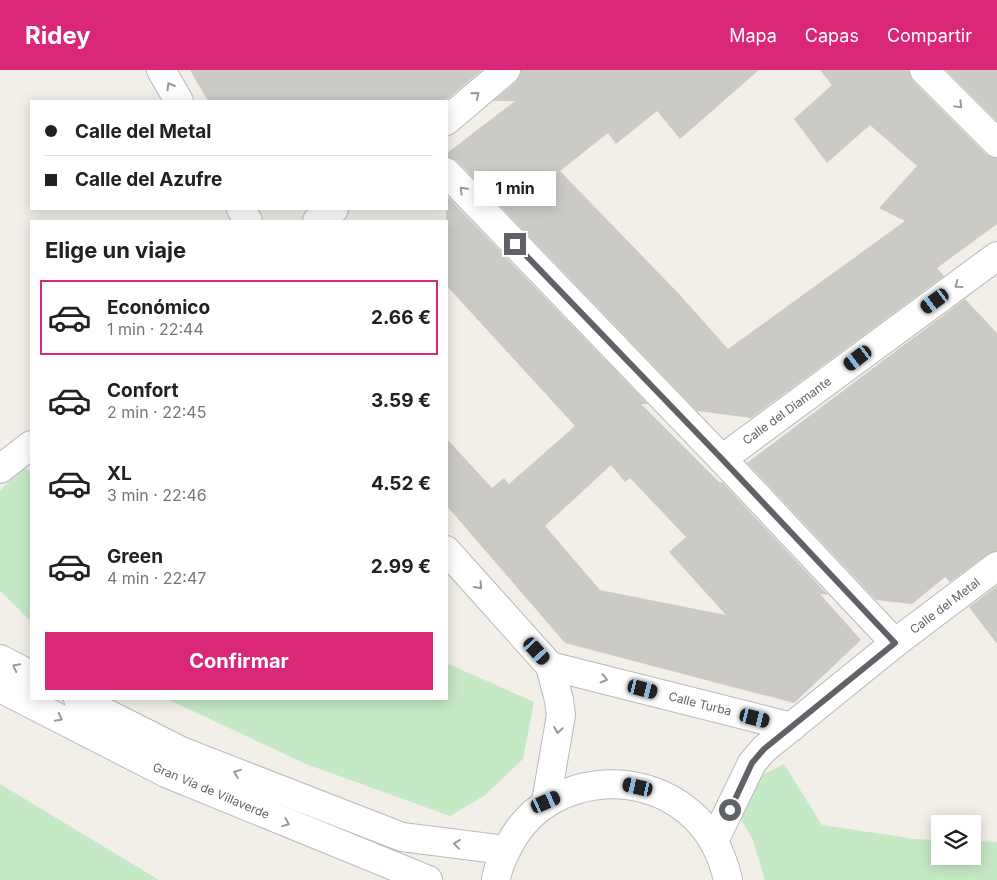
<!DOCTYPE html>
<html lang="es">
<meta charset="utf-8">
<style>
:root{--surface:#fff;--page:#f2f2f2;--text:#202124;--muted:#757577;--line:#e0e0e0;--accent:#db2777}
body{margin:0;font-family:Inter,sans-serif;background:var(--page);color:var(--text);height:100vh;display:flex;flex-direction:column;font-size:19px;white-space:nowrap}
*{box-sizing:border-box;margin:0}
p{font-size:16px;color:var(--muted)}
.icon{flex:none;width:28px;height:28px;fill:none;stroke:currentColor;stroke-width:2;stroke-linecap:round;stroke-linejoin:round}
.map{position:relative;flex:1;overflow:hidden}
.panel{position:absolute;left:30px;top:150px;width:418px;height:480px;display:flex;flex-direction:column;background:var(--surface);border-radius:0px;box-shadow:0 2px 12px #0003}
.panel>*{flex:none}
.hud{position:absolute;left:30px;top:30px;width:418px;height:110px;border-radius:0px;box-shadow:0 2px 12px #0003;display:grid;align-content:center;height:110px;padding:0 15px;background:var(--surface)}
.tools{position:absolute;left:931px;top:745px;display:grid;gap:10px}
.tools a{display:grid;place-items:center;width:50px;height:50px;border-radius:0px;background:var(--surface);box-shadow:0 2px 12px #0003;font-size:25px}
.end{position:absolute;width:22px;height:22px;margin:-11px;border:6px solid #5f6368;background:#fff;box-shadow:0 0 0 2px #fff}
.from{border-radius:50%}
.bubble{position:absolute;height:35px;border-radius:0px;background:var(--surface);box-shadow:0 2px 12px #0003;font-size:16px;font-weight:700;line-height:35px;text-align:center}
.car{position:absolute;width:15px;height:30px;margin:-15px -8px;border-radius:6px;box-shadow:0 0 4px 1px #0007;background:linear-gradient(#222 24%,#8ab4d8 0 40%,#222 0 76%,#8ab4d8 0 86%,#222 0)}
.hud b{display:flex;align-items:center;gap:18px;height:48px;font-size:19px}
.hud b+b{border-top:1px solid var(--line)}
.hud i{width:12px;height:12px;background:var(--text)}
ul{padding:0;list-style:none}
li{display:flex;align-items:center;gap:15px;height:75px;margin:0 10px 8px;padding:0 5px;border:2px solid transparent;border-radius:0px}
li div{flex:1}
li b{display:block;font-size:19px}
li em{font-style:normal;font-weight:700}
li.on{border-color:var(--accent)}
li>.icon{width:45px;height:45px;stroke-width:1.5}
h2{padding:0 15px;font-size:22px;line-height:60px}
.primary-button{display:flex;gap:10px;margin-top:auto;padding:10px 15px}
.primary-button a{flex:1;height:58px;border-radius:0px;background:var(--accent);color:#fff;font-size:20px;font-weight:700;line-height:58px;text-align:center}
header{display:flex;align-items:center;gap:30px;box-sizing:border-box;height:70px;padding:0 25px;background:var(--accent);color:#fff}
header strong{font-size:24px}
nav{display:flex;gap:28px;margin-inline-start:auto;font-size:18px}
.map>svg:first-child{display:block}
.green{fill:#c5e8c5}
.building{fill:#cccac5;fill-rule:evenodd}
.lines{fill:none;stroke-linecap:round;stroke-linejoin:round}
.street-casing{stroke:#b5b8bc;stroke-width:30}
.secondary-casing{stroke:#b6babf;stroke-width:30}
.street{stroke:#fff;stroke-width:28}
.secondary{stroke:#fff;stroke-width:28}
.oneway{stroke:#979a9d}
.route{stroke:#5f6368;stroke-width:6}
.labels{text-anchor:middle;stroke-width:5;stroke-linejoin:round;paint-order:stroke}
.street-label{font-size:12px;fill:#5f6368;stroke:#fff}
</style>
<header>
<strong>Ridey</strong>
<nav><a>Mapa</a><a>Capas</a><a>Compartir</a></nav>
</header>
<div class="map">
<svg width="997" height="810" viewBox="0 0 997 810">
<rect width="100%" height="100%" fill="#f1efe8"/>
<!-- green -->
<g class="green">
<path d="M22,397L31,402V551L0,521V421Z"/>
<path d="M446,593L534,632L523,689L485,725L450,746L306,694L167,629H446Z"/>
<path d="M784,694L822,755L915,769L940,770V786H972L973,771L997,772V810H765L753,770L736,741L762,705Z"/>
<path d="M0,714L159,810H0Z"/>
</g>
<!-- building -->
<g class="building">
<path d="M190,0H482L445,31H208Z"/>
<path d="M521,0H759L680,69L657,41L616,74L608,63L560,101L680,225L728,279L905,151L879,138L917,96L870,55L827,93L794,49L832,15L820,0H909L913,11L986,84L997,88V154L937,198L944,206L751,348L697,341L457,91L446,87V84L515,31H493L516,12Z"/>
<path d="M946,0H997V51Z"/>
<path d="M446,125L648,334H641L720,413L722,412L828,525L820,524L861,570L794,633L565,573L446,435V368L492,418L504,408L509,414L575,356L446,215ZM611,395L625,412L630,408L686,467L669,482L726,545L600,520L545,456Z"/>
<path d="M965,229L997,263V481L988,484L950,512L945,507L912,534L876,530L747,393Z"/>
<path d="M997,516V574L969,537Z"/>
</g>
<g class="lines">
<!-- street casing -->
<g class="street-casing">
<g id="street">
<path d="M161,0L179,31"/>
<path d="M924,0L997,73"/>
<path d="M446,51L506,0"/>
<path d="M446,102L722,389L895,573"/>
<path d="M241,139L248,151"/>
<path d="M317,151L334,139"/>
<path d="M722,389L997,186"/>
<path d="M0,399L31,375"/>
<path d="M446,480L550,596L792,657"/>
<path d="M546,732L561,645L559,630L550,596"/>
<path d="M714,771L752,693L764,679L895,573L997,496"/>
</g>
</g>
<!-- secondary casing -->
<g class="secondary-casing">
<g id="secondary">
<path d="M0,589L31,605"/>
<path d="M0,618L166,703L428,810"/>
<path d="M78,629L181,681L402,767L505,780"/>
<path d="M496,810C498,794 507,778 515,765C552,707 638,698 689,742C710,759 722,784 728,810"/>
</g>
</g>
<!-- street -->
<use href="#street" class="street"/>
<!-- secondary -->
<use href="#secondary" class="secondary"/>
</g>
<!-- one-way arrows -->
<defs><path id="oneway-chevron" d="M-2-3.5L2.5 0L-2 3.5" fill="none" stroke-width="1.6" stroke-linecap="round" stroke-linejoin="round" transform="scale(1.25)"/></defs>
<g class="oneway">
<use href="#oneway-chevron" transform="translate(170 16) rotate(-120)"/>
<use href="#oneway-chevron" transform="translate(476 25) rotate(-40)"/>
<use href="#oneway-chevron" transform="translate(959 35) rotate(45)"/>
<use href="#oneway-chevron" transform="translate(463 120) rotate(-134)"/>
<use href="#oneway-chevron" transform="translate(958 215) rotate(144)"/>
<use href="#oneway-chevron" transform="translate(479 516) rotate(48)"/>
<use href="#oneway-chevron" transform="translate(16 597) rotate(-153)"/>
<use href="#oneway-chevron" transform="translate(604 609) rotate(14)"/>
<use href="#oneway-chevron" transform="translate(59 648) rotate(27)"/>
<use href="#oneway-chevron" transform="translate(558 660) rotate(99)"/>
<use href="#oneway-chevron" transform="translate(237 703) rotate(-159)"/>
<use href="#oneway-chevron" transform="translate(286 753) rotate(22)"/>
<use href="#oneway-chevron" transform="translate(457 774) rotate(-173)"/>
</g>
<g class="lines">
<!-- route -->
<path class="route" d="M515,174L722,389L895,573L764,679L752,693L730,740"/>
</g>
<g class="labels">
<!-- street labels -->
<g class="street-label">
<text transform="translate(787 341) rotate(-36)" y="4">Calle del Diamante</text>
<text transform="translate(945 536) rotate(-37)" y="4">Calle del Metal</text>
<text transform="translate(700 634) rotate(14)" y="4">Calle Turba</text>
<text transform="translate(211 721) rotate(23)" y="4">Gran Vía de Villaverde</text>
</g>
</g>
</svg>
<div class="tools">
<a><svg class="icon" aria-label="layers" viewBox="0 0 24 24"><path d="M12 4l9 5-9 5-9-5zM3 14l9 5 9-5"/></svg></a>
</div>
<i class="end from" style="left:730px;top:740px"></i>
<i class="end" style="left:515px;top:174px"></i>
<div class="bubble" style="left:474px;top:101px;width:82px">1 min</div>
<i class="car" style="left:935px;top:231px;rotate:234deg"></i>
<i class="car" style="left:858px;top:288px;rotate:233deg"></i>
<i class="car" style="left:537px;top:581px;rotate:138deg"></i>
<i class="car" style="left:643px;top:619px;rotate:104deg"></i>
<i class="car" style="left:755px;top:648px;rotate:104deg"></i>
<i class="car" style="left:638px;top:717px;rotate:283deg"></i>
<i class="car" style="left:546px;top:732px;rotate:66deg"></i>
<div class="hud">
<b><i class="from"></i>Calle del Metal</b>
<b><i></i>Calle del Azufre</b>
</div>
<section class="panel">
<h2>Elige un viaje</h2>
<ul>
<li class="on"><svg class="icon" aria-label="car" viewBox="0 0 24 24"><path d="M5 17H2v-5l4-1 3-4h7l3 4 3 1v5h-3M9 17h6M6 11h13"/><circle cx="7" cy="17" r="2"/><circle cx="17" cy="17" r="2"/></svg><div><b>Económico</b><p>1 min · 22:44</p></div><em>2.66 €</em></li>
<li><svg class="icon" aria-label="car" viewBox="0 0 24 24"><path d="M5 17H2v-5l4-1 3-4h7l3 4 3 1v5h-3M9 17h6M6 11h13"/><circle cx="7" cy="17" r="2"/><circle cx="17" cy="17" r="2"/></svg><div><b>Confort</b><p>2 min · 22:45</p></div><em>3.59 €</em></li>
<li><svg class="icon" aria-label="car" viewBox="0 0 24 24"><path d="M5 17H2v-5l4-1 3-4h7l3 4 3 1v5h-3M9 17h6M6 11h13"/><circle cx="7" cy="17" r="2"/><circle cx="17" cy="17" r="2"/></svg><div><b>XL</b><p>3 min · 22:46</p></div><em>4.52 €</em></li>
<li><svg class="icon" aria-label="car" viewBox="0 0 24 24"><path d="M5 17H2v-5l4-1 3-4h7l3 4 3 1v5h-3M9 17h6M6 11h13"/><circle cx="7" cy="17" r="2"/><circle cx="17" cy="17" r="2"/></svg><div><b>Green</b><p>4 min · 22:47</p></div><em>2.99 €</em></li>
</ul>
<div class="primary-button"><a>Confirmar</a></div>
</section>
</div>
